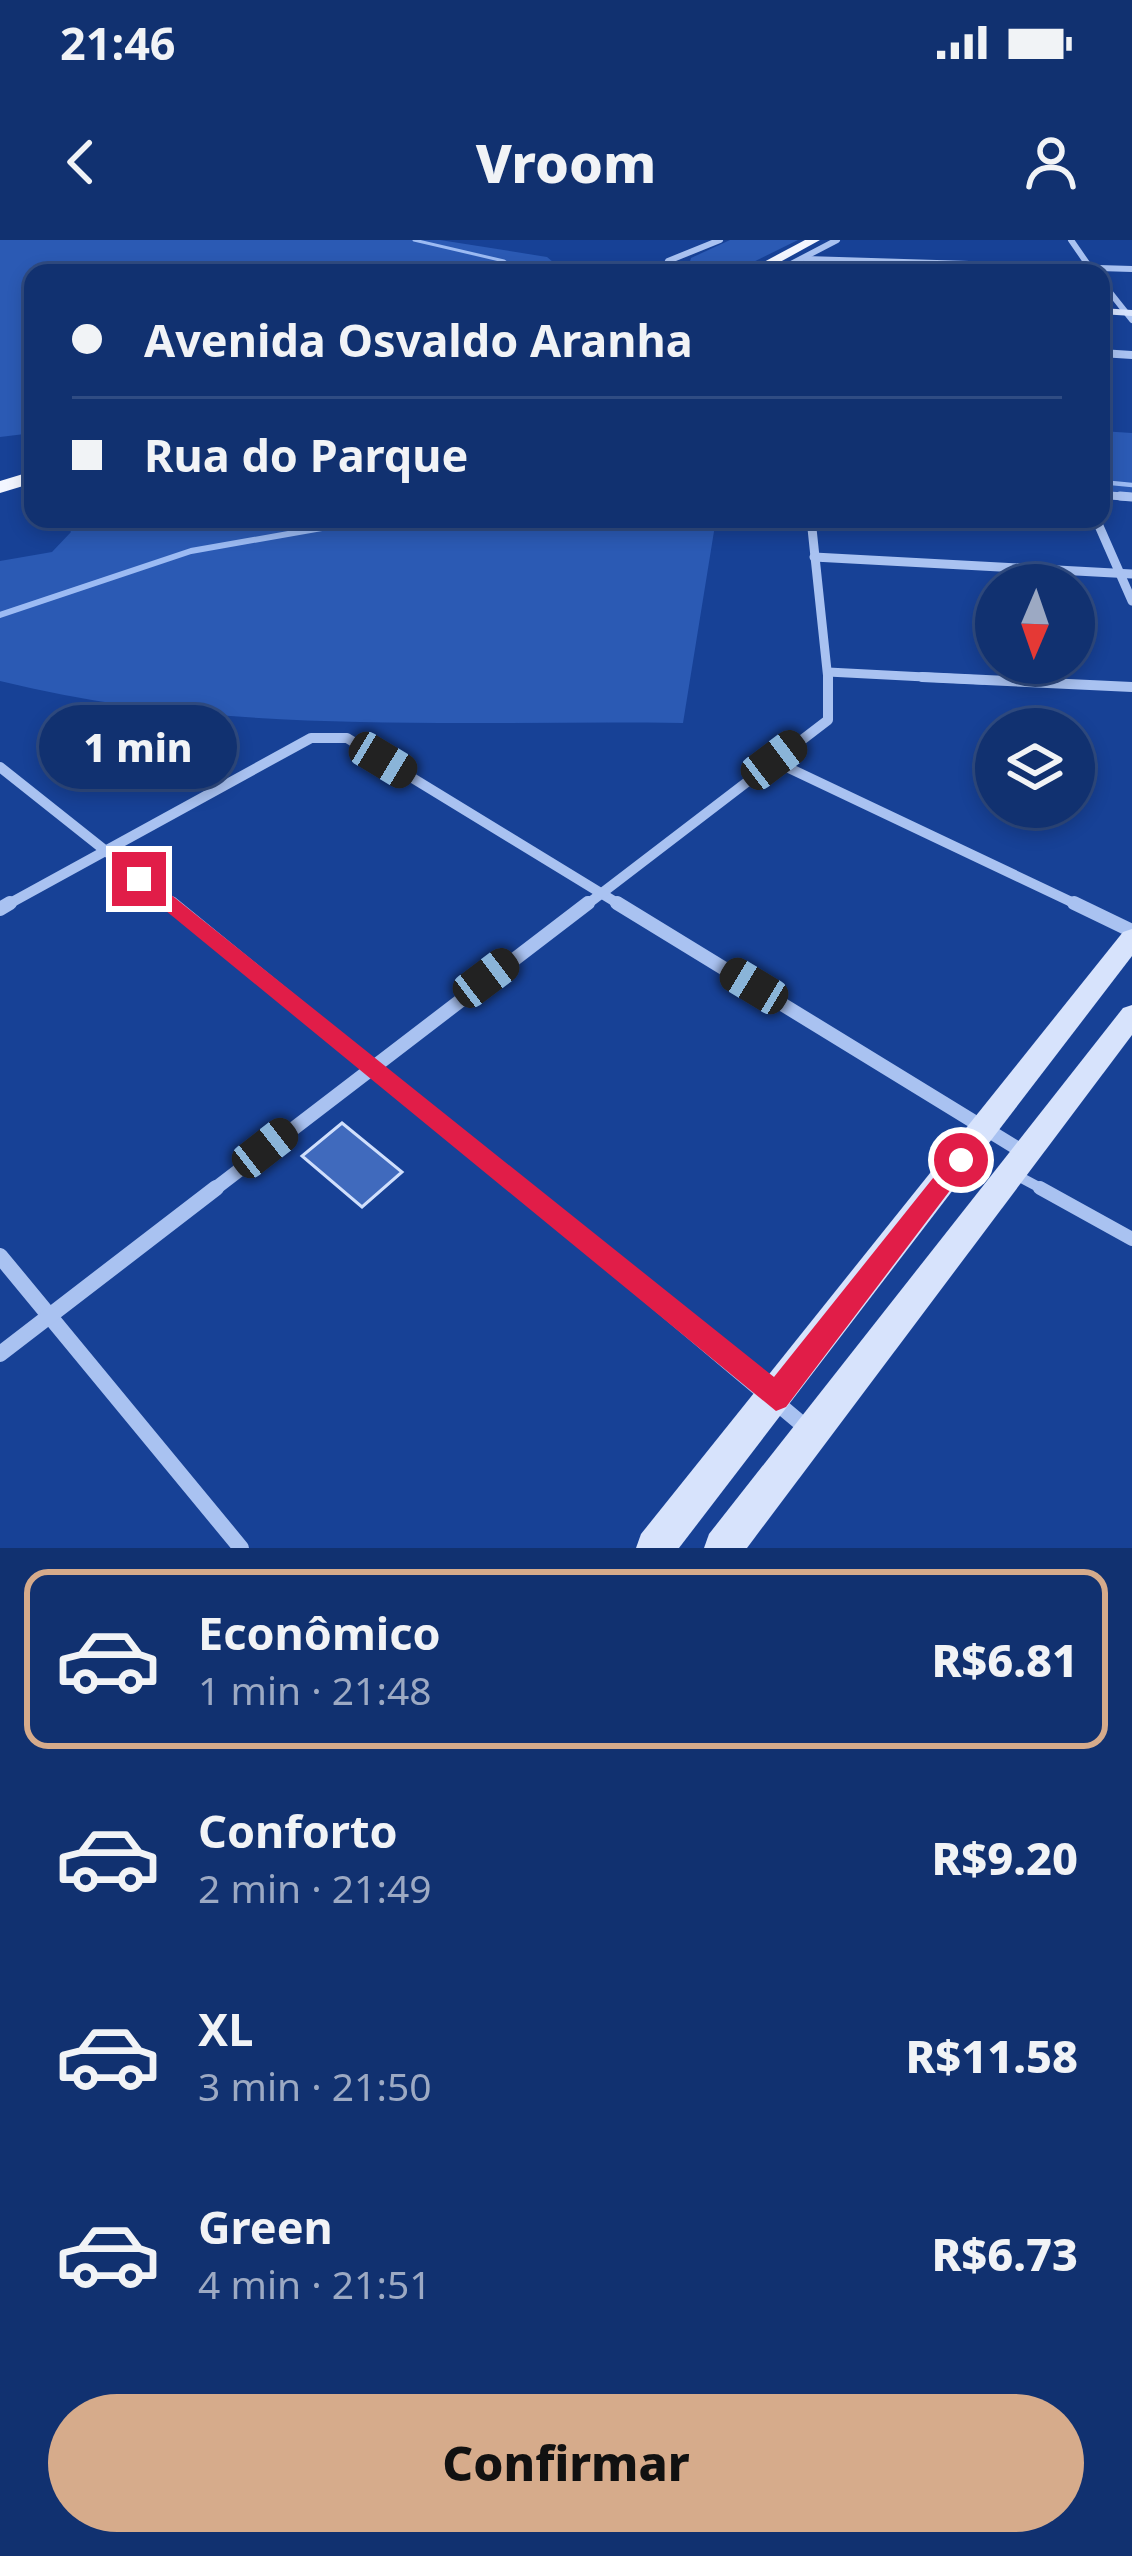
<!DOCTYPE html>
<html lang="pt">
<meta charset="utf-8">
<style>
:root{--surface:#113170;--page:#1a3975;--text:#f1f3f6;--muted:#9ca9c3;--line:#304c83;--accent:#d6ab8b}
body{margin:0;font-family:"Noto Sans",sans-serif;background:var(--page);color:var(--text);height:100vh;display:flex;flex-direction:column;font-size:45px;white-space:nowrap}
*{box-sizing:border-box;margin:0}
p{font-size:39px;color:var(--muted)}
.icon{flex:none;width:66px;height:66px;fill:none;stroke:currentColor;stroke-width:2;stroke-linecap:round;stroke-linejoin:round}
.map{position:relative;height:1308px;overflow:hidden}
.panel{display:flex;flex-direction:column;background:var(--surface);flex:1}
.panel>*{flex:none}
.hud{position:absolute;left:24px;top:24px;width:1086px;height:264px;border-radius:24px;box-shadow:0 6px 18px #0003,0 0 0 3px var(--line);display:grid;align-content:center;height:264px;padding:0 48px;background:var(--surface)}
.needle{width:78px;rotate:182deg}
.fabs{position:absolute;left:975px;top:324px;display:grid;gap:24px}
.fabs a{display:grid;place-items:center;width:120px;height:120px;border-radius:50%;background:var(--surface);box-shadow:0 6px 18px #0003,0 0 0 3px var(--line);font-size:60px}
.end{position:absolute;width:54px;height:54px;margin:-27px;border:15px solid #e11d48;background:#fff;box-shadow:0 0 0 6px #fff}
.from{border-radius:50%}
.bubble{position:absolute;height:84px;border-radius:42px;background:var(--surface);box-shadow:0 6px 18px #0003,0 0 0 3px var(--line);font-size:39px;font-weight:800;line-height:84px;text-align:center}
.car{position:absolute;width:36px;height:72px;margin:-36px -18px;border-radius:15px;box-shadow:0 0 9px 3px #0007;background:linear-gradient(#222 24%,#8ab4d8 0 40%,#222 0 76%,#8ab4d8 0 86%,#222 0)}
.hud b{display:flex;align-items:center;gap:42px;height:114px;font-size:45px}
.hud b+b{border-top:3px solid var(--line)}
.hud i{width:30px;height:30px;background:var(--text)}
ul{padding:21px 0 0;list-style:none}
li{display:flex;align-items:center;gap:36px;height:180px;margin:0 24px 18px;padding:0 24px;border:6px solid transparent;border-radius:24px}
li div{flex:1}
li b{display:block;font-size:45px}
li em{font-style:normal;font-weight:800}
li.active{border-color:var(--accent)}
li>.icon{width:108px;height:108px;stroke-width:1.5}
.cta{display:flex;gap:24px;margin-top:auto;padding:24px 48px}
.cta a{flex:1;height:138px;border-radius:72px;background:var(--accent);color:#111;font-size:48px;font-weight:800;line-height:138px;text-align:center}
.status{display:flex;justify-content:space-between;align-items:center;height:84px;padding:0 60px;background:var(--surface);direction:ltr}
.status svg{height:33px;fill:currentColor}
header{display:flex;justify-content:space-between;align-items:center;height:156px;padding:0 48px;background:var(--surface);font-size:54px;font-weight:800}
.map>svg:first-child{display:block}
.green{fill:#2b5ab4}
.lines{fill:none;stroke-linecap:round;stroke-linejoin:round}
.stream-far2{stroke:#9cbbf3;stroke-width:3}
.stream-far1{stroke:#9cbbf3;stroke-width:4.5}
.stream{stroke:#9cbbf3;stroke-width:6}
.building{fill:#406abd;stroke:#d0dffc;stroke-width:3}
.lane-far1{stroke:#a9c2f1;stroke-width:10}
.lane{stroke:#a9c2f1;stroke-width:14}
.street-far5{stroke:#a9c2f1;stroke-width:6}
.street-far4{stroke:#a9c2f1;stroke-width:8}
.street-far3{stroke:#a9c2f1;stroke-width:9}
.street-far2{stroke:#a9c2f1;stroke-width:10}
.street-far1{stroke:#a9c2f1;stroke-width:14}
.street{stroke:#a9c2f1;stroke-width:16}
.secondary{fill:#d7e3fc;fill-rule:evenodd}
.primary{fill:#f3f6ff;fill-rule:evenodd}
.route{fill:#e11d48}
</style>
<div class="status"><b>21:46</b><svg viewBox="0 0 49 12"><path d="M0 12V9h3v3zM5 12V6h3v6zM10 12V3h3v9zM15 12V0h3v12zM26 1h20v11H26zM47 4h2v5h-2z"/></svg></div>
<header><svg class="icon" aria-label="back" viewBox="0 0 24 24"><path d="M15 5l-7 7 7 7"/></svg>Vroom<svg class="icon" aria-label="person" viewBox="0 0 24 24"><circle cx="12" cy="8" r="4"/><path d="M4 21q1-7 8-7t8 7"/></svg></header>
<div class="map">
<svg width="1132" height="1308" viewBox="0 0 1132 1308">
<rect width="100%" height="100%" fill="#174196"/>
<!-- green -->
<g class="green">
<path d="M0,0H440L547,17L559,27L554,33H33V193L0,197Z"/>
<path d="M730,0H798L735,31L687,32L691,18Z"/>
<path d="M1101,191L1132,193V256L1101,251Z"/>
<path d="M63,279H716L683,483C458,480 220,496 0,441V321L52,312L71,292Z"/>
</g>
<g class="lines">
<!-- stream-far2 -->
<path class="stream-far2" d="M414,0L504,21L521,33"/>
<!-- stream-far1 -->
<path class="stream-far1" d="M1101,242L1132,245"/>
<!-- stream -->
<path class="stream" d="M0,375L191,311L373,279"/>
</g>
<!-- building -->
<path class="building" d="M342,883L402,932L362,967L302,916Z"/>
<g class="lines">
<!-- lane-far1 -->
<path class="lane-far1" d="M1016,935L1046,951"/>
<!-- lane -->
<path class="lane" d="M1040,948L1132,999"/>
<!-- street-far5 -->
<g class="street-far5">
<path d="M1071,0L1091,29"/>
<path d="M806,19L1132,29"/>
<path d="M662,33L668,21L720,0"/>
<path d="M774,33L837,0"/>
<path d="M1101,41L1132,80"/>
<path d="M1101,113L1132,115"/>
</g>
<!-- street-far4 -->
<g class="street-far4">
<path d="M1101,113L1132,115"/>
<path d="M1101,255L1132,257"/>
</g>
<!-- street-far3 -->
<g class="street-far3">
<path d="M1120,256L1132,257"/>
<path d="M811,279L828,440"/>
<path d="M1096,279L1132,361"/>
<path d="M814,317L1132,334"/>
<path d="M828,432L983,440"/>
</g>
<!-- street-far2 -->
<g class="street-far2">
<path d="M922,437L1132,447"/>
<path d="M774,521L1080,666"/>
<path d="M0,527L175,666"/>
<path d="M5,666L311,498H347L622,666"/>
<path d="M585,666L828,480V437"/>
</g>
<!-- street-far1 -->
<g class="street-far1">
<path d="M171,663L525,951"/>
<path d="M617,663L1025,913"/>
<path d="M1074,663L1132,691"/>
<path d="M0,669L10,663"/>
<path d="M212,951L588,663"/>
</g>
<!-- street -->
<g class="street">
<path d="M521,948L809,1190"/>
<path d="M0,1016L241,1308"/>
<path d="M0,1114L216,948"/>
</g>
<!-- secondary -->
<g class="secondary">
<path d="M1101,68L1132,70V76L1101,74Z"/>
<path d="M1132,689V716L679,1308H636L641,1294L1123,692Z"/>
<path d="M1132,765V795L747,1308H704L709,1294L1123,768Z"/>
</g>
<!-- primary -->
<g class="primary">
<path d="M805,0H820L760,33H743Z"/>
<path d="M33,231V243L0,253V241Z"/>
</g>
</g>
<!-- route -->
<path class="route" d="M132,634H145L774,1137L953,913H970L973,920L786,1167L776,1171L132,643Z"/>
</svg>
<div class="fabs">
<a><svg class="needle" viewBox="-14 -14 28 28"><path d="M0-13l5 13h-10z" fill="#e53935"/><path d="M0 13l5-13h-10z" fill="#9ca9c3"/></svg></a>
<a><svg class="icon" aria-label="layers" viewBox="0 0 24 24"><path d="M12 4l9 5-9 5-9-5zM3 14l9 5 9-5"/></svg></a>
</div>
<i class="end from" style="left:961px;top:920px"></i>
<i class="end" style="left:139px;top:639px"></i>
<div class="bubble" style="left:39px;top:465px;width:198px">1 min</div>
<i class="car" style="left:383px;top:520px;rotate:121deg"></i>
<i class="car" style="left:774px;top:520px;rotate:53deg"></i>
<i class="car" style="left:486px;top:738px;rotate:53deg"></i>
<i class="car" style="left:754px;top:746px;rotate:301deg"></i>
<i class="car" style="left:265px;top:908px;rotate:52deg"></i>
<div class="hud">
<b><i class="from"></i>Avenida Osvaldo Aranha</b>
<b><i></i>Rua do Parque</b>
</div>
</div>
<section class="panel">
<ul>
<li class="active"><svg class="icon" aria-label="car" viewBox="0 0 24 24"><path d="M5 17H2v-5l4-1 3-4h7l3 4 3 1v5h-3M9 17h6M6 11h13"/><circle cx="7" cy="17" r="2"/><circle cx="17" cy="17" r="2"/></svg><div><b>Econômico</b><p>1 min · 21:48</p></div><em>R$6.81</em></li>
<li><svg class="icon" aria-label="car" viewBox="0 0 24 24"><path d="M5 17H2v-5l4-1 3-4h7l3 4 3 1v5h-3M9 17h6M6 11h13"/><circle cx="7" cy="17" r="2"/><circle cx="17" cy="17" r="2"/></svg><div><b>Conforto</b><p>2 min · 21:49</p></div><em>R$9.20</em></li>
<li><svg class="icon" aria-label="car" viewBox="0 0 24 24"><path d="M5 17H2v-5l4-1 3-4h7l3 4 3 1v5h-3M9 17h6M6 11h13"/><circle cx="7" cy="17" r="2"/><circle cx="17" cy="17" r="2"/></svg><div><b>XL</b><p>3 min · 21:50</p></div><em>R$11.58</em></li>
<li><svg class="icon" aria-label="car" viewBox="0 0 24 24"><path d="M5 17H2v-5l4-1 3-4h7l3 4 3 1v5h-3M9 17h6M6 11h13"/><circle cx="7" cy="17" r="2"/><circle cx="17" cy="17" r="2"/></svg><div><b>Green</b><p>4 min · 21:51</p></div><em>R$6.73</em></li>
</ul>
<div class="cta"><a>Confirmar</a></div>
</section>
